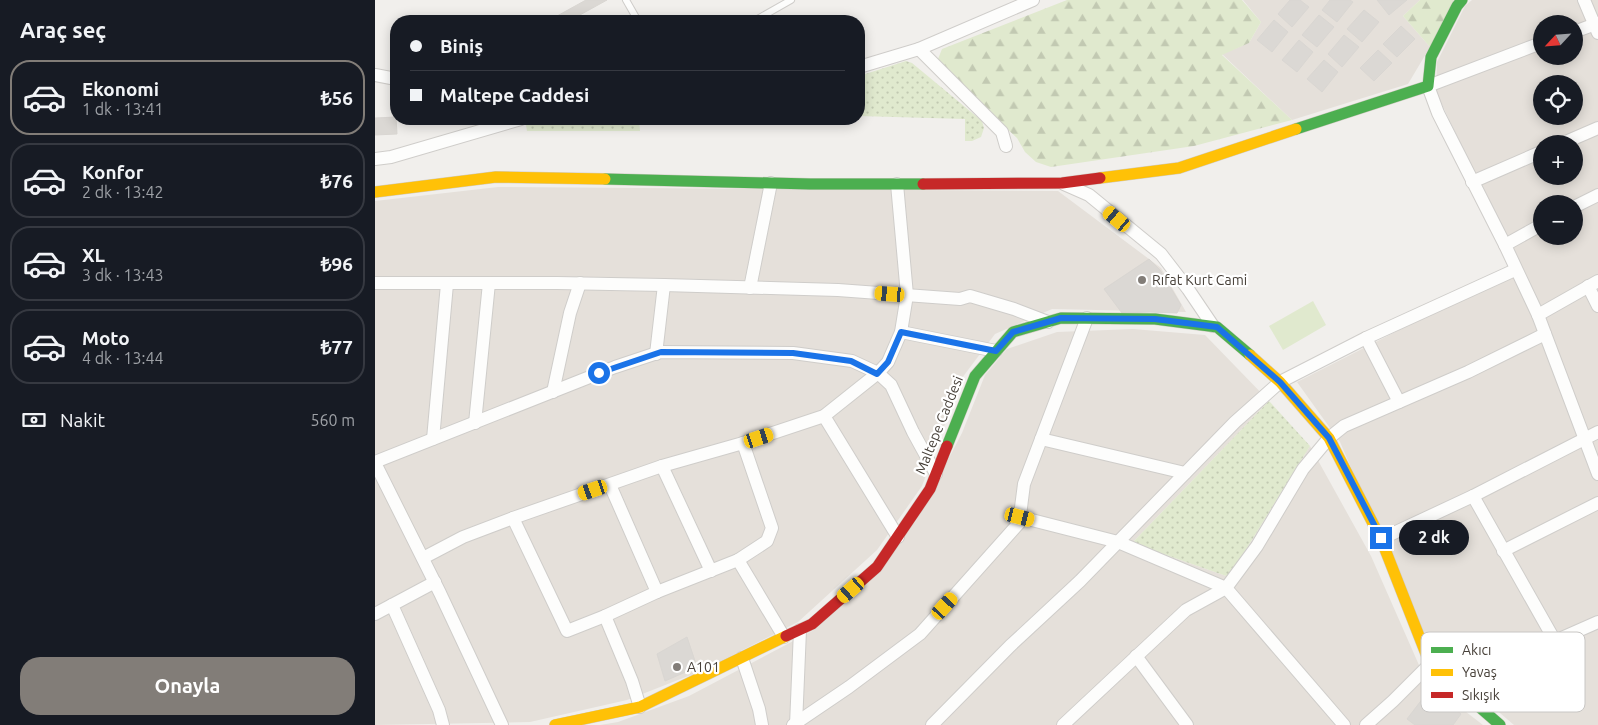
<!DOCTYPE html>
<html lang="tr">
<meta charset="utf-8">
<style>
:root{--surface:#171b24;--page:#242831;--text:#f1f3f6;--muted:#9ea1a6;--line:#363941;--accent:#827d78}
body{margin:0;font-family:Ubuntu,sans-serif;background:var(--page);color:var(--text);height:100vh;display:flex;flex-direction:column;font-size:19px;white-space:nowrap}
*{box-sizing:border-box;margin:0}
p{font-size:16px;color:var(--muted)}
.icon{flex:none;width:28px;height:28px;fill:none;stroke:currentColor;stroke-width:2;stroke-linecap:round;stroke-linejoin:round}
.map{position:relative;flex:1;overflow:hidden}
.sheet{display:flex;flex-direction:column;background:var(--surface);width:375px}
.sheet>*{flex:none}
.top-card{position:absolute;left:15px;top:15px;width:475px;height:110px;border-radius:20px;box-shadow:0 2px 12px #0003;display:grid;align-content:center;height:110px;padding:0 20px;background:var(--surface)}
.needle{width:32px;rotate:244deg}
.tools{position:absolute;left:1158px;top:15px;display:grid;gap:10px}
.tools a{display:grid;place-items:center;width:50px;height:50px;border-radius:50%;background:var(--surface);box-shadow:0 2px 12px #0003;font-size:25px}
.end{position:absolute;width:22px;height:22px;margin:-11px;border:6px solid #1a73e8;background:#fff;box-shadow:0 0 0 2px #fff}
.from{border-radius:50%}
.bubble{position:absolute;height:35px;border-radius:18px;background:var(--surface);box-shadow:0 2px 12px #0003;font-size:16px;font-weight:600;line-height:35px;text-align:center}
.car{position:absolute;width:15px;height:30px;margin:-15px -8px;border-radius:6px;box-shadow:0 0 4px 1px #0007;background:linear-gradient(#f5c518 24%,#345 0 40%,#f5c518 0 76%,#345 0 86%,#f5c518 0)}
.top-card b{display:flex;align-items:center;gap:18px;height:48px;font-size:19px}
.top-card b+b{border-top:1px solid var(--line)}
.top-card i{width:12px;height:12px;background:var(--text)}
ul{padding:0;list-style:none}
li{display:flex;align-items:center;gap:15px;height:75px;margin:0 10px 8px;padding:0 10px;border:2px solid var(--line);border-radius:20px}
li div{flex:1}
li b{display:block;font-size:19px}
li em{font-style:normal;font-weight:600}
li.active{border-color:var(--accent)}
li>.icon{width:45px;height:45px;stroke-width:1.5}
h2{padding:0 20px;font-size:22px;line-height:60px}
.pay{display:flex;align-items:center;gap:12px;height:55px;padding:0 20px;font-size:19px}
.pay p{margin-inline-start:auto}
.primary-button{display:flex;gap:10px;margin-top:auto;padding:10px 20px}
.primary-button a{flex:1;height:58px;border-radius:20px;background:var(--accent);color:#fff;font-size:20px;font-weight:600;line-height:58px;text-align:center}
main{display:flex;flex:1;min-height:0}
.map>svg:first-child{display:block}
.residential{fill:#e5e0da;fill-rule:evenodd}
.grass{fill:url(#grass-dots)}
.forest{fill:url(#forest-firs)}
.pitch{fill:#e0e9ce}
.building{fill:#dbd8d4;stroke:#d9d6d2}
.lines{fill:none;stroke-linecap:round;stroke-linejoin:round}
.lane-casing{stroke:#cfcdca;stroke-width:8}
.street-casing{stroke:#cfcdca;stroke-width:14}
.fast-casing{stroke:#d0cbc3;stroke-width:12}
.slow-casing{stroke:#d0cbc3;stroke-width:12}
.jam-casing{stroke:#d0cbc3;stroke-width:12}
.lane{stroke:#fdfdfc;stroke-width:6}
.street{stroke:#fdfdfc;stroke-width:12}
.fast{stroke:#4caf50;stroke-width:11}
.slow{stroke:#ffc107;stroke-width:11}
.jam{stroke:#c62828;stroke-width:11}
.route{stroke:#1a73e8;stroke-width:6}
.poi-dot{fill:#827d78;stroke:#fff;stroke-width:2}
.labels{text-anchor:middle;stroke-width:4.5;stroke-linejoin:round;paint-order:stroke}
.poi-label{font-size:14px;fill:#474039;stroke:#fff;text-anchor:start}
.street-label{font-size:14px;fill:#474039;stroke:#fff}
.key{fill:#fff;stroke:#c8c6c4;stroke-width:1}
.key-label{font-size:14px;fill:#474039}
</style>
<main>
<section class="sheet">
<h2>Araç seç</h2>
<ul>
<li class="active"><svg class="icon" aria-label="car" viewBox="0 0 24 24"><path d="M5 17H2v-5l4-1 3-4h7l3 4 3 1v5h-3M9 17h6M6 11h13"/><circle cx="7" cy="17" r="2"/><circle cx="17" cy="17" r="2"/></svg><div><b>Ekonomi</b><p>1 dk · 13:41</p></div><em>₺56</em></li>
<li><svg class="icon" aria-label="car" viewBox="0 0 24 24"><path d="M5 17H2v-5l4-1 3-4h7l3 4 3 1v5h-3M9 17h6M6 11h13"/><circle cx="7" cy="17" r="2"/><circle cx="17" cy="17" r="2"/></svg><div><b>Konfor</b><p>2 dk · 13:42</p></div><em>₺76</em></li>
<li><svg class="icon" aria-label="car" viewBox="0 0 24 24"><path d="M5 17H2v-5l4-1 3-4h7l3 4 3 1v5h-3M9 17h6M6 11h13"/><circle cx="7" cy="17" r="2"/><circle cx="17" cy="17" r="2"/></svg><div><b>XL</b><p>3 dk · 13:43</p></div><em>₺96</em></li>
<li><svg class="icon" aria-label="car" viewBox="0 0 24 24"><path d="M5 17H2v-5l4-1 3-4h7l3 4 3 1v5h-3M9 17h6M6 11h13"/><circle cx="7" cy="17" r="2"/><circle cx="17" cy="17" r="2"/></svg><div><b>Moto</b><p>4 dk · 13:44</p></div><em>₺77</em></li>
</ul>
<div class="pay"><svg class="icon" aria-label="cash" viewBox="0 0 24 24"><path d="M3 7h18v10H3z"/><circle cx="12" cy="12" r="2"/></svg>Nakit<p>560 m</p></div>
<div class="primary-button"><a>Onayla</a></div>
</section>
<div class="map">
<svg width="1223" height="725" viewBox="0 0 1223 725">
<defs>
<pattern id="grass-dots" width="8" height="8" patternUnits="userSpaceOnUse" patternTransform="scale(1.25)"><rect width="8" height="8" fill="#e0e9ce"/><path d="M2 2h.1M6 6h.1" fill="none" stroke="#c2c9b2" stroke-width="1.8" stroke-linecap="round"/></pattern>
<pattern id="forest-firs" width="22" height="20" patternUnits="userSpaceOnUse" patternTransform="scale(1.25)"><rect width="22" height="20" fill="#e0e9ce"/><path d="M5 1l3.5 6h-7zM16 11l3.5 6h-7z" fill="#c2c9b2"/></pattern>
</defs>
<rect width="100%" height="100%" fill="#f1efec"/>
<!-- residential -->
<g class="residential">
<path d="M868,0H1045L1028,16L1055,47L1033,84L917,120L847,54L874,43L886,22Z"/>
<path d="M1097,0H1223V725H1139L1057,655L965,442L922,382L1038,323L1147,272L1061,92L1062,62L1090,6ZM1166,24H1199V56H1166ZM1166,84H1199V116H1166ZM1166,144H1199V176H1166ZM1166,204H1199V236H1166Z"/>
<path d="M123,187L683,191L786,268L811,312L677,309L620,334L587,378L547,486L502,550L423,622L326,671L252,700L155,722L0,725V201Z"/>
<path d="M758,329L830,335L894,401L757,543L854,577L935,446L996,556L1051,681L1108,725H225L243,722L314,696L439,630L541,521L587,433L610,375L632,349L682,332Z"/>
</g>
<!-- grass -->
<g class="grass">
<path d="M531,61L537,63L607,121L609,128L606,137L597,141H590V119L484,116V76Z"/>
<path d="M181,119H264L265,131H152L151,125Z"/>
<path d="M894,401L935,446L854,577L757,543Z"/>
</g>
<!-- forest -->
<g class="forest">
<path d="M692,0H867L886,22L874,43L847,55L917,120L819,146L676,167L661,162L650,152L642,138L574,75L563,59L567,49Z"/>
<path d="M1045,0H1079L1055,47L1028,16Z"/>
</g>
<!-- pitch -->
<path class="pitch" d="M938,301L951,325L908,350L894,326Z"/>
<!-- building -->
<g class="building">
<path d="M211,0H232L194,21H173Z"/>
<path d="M915,0H925L934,7L917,27L903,14Z"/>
<path d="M955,0H975L978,2L962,22L947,10Z"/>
<path d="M1002,0H1032L1014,15Z"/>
<path d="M989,10L1004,22L987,42L972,29Z"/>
<path d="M944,15L959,27L942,47L927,35Z"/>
<path d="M899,20L913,32L897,52L882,40Z"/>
<path d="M1026,26L1040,39L1022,57L1008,44Z"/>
<path d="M969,35L984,47L967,67L953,54Z"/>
<path d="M924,40L938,52L922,72L907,60Z"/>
<path d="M1003,50L1017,63L999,81L985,68Z"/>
<path d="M949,60L963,72L947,92L932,79Z"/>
<path d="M21,117L22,134L0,135V118Z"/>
<path d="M774,259L785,270L806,305L802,313L775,312L747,313L729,289Z"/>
<path d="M312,637L322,667L290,681L282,654Z"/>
<path d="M1055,689L1086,714L1078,725H1040L1032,719Z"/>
</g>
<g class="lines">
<!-- lane casing -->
<g class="lane-casing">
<g id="lane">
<path d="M251,0L263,21"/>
<path d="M379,21L416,0"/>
</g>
</g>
<!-- street casing -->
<g class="street-casing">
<g id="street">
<path d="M1209,0L1223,33"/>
<path d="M1199,32L1223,23"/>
<path d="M1166,43L1053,86L1063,113L1130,245L1163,315L1223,474"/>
<path d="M544,49L627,132L631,146"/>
<path d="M484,67L544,49L658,0"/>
<path d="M0,75L21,79"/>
<path d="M1186,144L1223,128"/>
<path d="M0,159L16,157L146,119"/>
<path d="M1097,182L1166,152"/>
<path d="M689,184L714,195L786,254L813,289L838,326"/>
<path d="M1199,207L1223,195"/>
<path d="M1130,245L1166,225"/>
<path d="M0,283H182L289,285L463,290L585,299L595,296L639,309L673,322"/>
<path d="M1213,286L1223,306"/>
<path d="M375,288L396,183"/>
<path d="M1163,315L1223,281"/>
<path d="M526,332L621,351"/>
<path d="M281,354L289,285"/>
<path d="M178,392L195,313L205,283"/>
<path d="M1024,402L991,338L1140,270"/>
<path d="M449,416L523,537"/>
<path d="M100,423L114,283"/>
<path d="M58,439L72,284"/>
<path d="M666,439L810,473"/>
<path d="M0,462L240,367L285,352L418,353L477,361L503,373L516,385L538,432L561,474"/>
<path d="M0,463L65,593L127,725"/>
<path d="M287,466L336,571"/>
<path d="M235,485L282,592"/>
<path d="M1098,496L1180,641"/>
<path d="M645,517L743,542L851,588L969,725"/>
<path d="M138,518L192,631L230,616L282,592L363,560L392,541L397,528L368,443"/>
<path d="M1006,539L1098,496L1223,432"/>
<path d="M1128,551L1223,503"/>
<path d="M48,558L88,537L138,518L287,466L368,443L449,416L503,373L513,362L526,332L532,295L522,184"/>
<path d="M363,560L409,637"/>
<path d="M17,605L64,710L68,725"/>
<path d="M0,614L60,582"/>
<path d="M230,616L257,681L265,707"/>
<path d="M761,656L812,725"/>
<path d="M367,658L384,709L387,725"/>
<path d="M1089,695L1180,641L1223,622"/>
<path d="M418,725L474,687L545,634L644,523L649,484L712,318"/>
<path d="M421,725L425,630"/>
<path d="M557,725L635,646L705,581L860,422L905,382L991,338"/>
<path d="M688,725L811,610L851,588L882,546L928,469L954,438L969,426L1093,372L1170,334"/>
<path d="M991,725L1018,701L1055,664"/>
</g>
</g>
<!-- fast casing -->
<g class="fast-casing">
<g id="fast">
<path d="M921,129L1053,86L1056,57L1082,6L1087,0"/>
<path d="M230,179L435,184H548"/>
<path d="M572,446L600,376L638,332L686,318L780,319L842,327L875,355"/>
<path d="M1055,664L1125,725"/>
</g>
</g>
<!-- slow casing -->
<g class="slow-casing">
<g id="slow">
<path d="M725,178L804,168L921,129"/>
<path d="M0,192L121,177L230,179"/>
<path d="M875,355L905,382L954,438L1006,539L1055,664"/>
<path d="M180,725L265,707L411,636"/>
</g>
</g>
<!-- jam casing -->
<g class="jam-casing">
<g id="jam">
<path d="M548,184L687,183L725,178"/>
<path d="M411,636L437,624L502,567L555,489L572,446"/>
</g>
</g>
<!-- lane -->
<use href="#lane" class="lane"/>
<!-- street -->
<use href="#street" class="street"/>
<!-- fast -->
<use href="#fast" class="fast"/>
<!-- slow -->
<use href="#slow" class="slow"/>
<!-- jam -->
<use href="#jam" class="jam"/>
</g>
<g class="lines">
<!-- route -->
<path class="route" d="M224,373L286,352L418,353L476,361L502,374L513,362L526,332L621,351L638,332L686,318L780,319L842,327L905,382L954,438L1006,538"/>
</g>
<!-- markers -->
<g class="poi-dot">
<circle cx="767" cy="280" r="5"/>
<circle cx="302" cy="667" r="5"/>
</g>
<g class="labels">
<!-- poi labels -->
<g class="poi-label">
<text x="777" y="285">Rıfat Kurt Cami</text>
<text x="312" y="672">A101</text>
</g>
<!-- street labels -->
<g class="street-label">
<text transform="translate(564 425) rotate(-68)" y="5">Maltepe Caddesi</text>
</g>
</g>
<!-- legend -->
<rect x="1046" y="632" width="164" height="80" rx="8" class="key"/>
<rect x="1056" y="647" width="22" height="6" fill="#4caf50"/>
<rect x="1056" y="669" width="22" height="7" fill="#ffc107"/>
<rect x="1056" y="692" width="22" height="6" fill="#c62828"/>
<g class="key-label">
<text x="1087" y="655">Akıcı</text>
<text x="1087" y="677">Yavaş</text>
<text x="1087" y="700">Sıkışık</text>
</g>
</svg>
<div class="tools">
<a><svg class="needle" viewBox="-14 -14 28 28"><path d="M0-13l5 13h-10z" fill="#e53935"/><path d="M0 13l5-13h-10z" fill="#9ea1a6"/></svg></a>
<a><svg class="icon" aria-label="locate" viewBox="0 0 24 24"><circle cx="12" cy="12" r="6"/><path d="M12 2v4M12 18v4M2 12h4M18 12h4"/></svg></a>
<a>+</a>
<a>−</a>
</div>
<i class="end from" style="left:224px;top:373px"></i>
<i class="end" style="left:1006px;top:538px"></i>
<div class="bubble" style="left:1024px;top:520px;width:70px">2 dk</div>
<i class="car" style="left:742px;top:219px;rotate:310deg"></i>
<i class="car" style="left:515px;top:294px;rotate:274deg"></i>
<i class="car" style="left:384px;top:438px;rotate:72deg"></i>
<i class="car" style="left:218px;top:490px;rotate:251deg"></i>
<i class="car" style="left:645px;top:517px;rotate:104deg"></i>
<i class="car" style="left:476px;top:590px;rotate:229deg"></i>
<i class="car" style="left:570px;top:606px;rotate:42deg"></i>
<div class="top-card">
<b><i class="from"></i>Biniş</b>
<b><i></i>Maltepe Caddesi</b>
</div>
</div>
</main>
